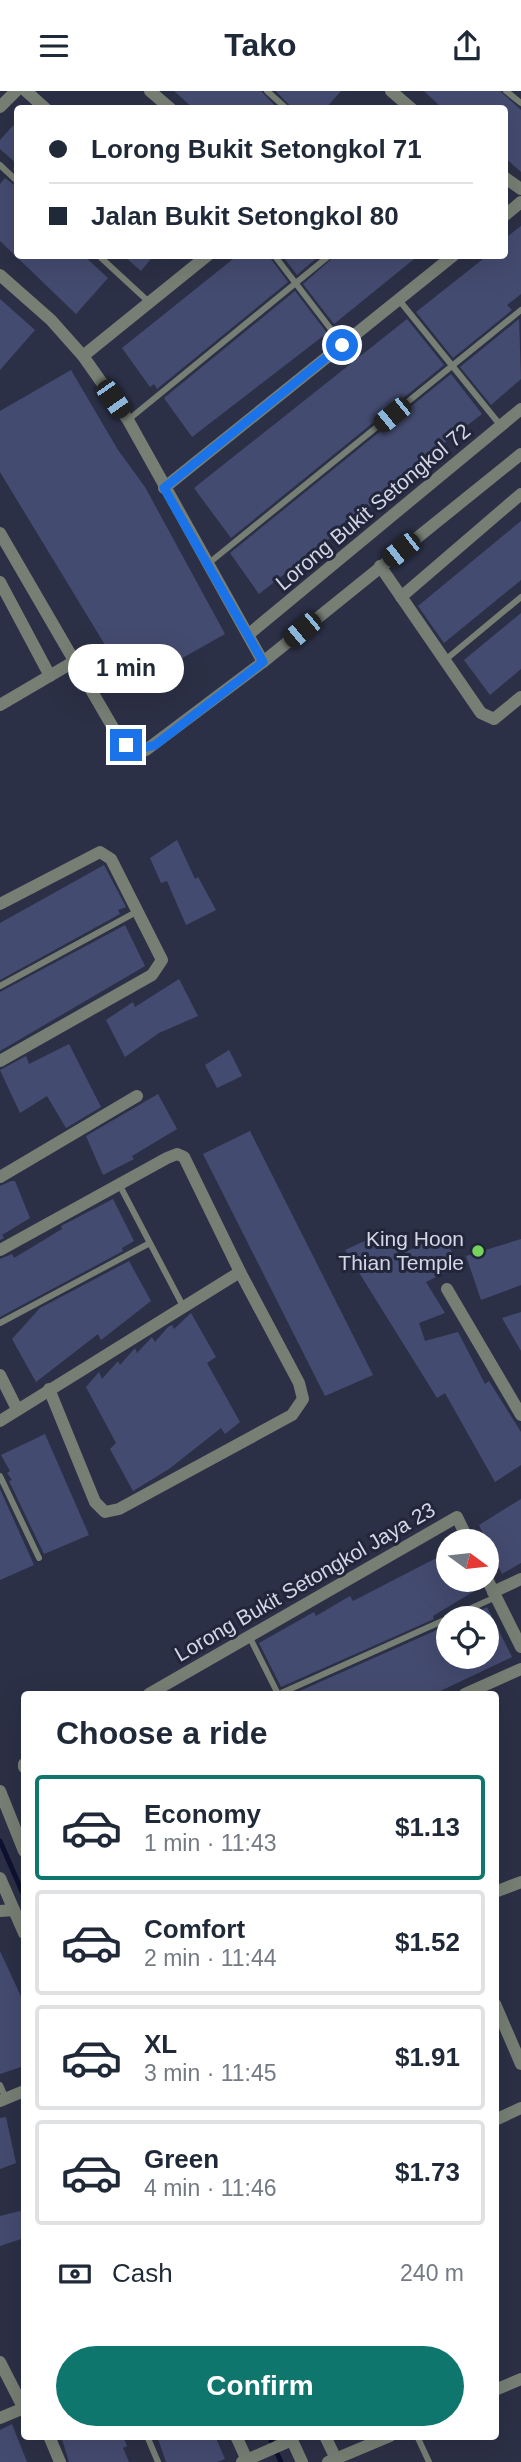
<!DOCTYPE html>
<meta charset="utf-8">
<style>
:root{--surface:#fff;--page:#f2f2f3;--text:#1f2937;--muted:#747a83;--line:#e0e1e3;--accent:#0f766e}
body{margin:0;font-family:Helvetica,sans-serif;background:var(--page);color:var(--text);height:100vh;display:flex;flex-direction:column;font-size:26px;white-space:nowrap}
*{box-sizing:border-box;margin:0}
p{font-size:23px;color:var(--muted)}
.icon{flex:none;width:38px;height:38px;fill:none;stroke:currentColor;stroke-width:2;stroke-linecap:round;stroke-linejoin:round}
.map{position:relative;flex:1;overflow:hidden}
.panel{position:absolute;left:21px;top:1600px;width:478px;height:749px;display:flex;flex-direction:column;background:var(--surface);border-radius:7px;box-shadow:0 7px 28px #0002}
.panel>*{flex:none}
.banner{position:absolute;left:14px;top:14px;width:494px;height:154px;border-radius:7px;box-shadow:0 7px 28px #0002;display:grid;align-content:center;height:154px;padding:0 35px;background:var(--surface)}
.needle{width:46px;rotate:105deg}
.buttons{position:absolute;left:436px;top:1438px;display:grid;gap:14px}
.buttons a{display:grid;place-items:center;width:63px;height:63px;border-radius:50%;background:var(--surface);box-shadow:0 7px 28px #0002;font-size:35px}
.end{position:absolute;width:32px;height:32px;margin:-16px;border:9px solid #1a73e8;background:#fff;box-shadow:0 0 0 4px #fff}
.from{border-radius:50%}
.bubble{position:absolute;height:49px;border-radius:24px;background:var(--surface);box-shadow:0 7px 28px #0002;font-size:23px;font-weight:600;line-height:49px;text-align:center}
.car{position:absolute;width:21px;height:42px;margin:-21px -10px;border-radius:9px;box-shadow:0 0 5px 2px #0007;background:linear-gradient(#222 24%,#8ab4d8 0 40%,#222 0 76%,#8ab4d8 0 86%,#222 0)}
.banner b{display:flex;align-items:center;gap:24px;height:66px;font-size:26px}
.banner b+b{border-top:2px solid var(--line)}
.banner i{width:18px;height:18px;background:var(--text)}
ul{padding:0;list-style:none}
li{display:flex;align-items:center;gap:21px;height:105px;margin:0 14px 10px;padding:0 21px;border:4px solid var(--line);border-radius:7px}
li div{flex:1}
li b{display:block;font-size:26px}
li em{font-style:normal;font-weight:600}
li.on{border-color:var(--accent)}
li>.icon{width:63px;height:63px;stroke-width:1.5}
h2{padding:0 35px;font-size:32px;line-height:84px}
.pay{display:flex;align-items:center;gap:18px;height:77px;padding:0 35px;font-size:26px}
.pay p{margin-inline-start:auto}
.button{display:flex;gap:14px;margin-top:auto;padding:14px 35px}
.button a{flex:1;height:80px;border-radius:42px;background:var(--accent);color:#fff;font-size:28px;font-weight:600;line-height:80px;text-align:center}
header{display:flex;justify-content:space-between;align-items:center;height:91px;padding:0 35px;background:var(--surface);font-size:32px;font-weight:600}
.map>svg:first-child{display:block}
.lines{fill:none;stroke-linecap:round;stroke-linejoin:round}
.stream{stroke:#0e1231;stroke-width:5}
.building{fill:#444b70}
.service{stroke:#777f75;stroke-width:6}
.minor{stroke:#777f75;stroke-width:12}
.route{stroke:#1a73e8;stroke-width:9}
.poi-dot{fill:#75d25b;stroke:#22263b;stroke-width:2.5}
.labels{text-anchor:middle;stroke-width:6;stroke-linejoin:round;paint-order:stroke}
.street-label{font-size:21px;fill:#d3d6e4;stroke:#22263b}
.poi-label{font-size:21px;fill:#d3d6e4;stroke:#22263b;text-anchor:end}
</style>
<header><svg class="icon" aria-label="menu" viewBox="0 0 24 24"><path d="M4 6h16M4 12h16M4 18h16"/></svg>Tako<svg class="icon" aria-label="share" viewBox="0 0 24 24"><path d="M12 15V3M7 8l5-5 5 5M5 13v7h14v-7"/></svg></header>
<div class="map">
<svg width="521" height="2371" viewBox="0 0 521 2371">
<rect width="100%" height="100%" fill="#2c3046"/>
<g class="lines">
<!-- stream -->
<g class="stream">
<path d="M0,1750L24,1805"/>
<path d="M269,2345L281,2371"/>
</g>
</g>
<!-- building -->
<g class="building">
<path d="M174,0H261L278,18H194Z"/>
<path d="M276,0H341L325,18H293Z"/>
<path d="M424,0H500L521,19V81L504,66V18H443Z"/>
<path d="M18,29V83L13,78L17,73L0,58V49Z"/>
<path d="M5,87L18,97V164H83L108,187L76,223L0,150V93Z"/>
<path d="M521,135V203L507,214L512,219L453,267L416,221L488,164H504V148Z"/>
<path d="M123,164H154L141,180Z"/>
<path d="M238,164H268L288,191L157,298L154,293L150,296L122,257Z"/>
<path d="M282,164H320L297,184Z"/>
<path d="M336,164H419L334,233L303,193Z"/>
<path d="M295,200L327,242L192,346L164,307Z"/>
<path d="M0,208L35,239L0,279Z"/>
<path d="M407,228L444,274L231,447L194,397Z"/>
<path d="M519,228L521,288L491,314L460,276Z"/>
<path d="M71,279L118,359L145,396L225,543L170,574L173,578L133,600L0,381V320Z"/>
<path d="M451,283L482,323L396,389L398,391L369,412L371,415L259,503L230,462Z"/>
<path d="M521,430V489L444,552L418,515Z"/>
<path d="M521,522V578L490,604L464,569Z"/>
<path d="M177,749L195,788L198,786L216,819L186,834L167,790L161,792L150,767Z"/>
<path d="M104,774L126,816L118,819L120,823L0,889V832Z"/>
<path d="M125,834L145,875L0,960V901Z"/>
<path d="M179,888L198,925L159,942L125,966L106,929L133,911L135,916Z"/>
<path d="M69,953L101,1016L66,1037L47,1005L20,1022L0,979L26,965L29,973Z"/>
<path d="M229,959L242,985L217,997L205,974Z"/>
<path d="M158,1003L177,1038L132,1065L134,1068L103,1084L86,1045Z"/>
<path d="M250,1040L373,1284L325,1305L203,1063Z"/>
<path d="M11,1090H15L30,1127L2,1144L4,1147L0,1149V1095Z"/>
<path d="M113,1108L134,1150L122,1157L123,1160L0,1226V1168L12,1163L14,1167L62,1138L61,1135Z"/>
<path d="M386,1140L399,1164L441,1144L461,1174L426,1191L445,1222L419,1232L425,1250L458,1241L485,1293L489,1290L521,1341V1374L495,1391L445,1302L437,1307L345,1159Z"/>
<path d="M521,1148V1194L481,1209L466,1165Z"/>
<path d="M129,1170L151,1210L101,1249L98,1243L36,1291L12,1248L40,1217Z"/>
<path d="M521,1221V1260L502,1227Z"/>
<path d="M191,1222L216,1266L207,1272L240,1331L225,1343L221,1337L169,1378L133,1400L110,1358L116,1352L86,1296L99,1281L102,1288L118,1270L120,1274L135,1257L137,1262L152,1246L155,1251L168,1236L172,1234L174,1238Z"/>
<path d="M45,1343L89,1444L44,1463L9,1390L12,1389L7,1382L10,1380L1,1364Z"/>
<path d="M0,1398L34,1474L0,1489Z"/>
<path d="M521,1408V1472L502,1483L479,1434Z"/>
<path d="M448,1461V1489H478L481,1496L433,1525L434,1528L281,1596L259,1552L314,1521L316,1525L350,1505L353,1510Z"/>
<path d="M487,1516L512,1566L434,1603H293L448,1534V1566H486V1528H461Z"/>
<path d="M0,1860L24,1912V1975L0,1983Z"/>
<path d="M6,2026L16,2072L0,2078V2027Z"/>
<path d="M24,2119V2147L0,2155V2125Z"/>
<path d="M12,2333L27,2371H0V2339Z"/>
<path d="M61,2345H123L127,2355L123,2357L129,2371H69Z"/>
<path d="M157,2345H215L225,2368L217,2371H166Z"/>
</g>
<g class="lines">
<!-- service -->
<g class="service">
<path d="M267,0L287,18"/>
<path d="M506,0L521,12"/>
<path d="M0,74L18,91"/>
<path d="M98,164L150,212"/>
<path d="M274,164L343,254"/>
<path d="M399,209L501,335"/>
<path d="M128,329L330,164"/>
<path d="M209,472L521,219"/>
<path d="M444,570L521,506"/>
<path d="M0,895L138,820"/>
<path d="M119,1093L183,1215"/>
<path d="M0,1232L148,1153"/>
<path d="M0,1385L39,1467"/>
<path d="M249,1545L278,1603"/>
<path d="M279,1603L496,1506"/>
<path d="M0,1994L6,2008"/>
<path d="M147,2345L158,2371"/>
<path d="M417,2345L429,2371"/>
</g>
<!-- minor -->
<g class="minor">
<path d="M26,0L46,18"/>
<path d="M150,0L171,18"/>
<path d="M391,0L412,18"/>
<path d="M0,16L16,0"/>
<path d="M504,86L521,98"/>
<path d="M504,125L521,111"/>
<path d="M0,184L51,229L83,265L128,329L263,571"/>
<path d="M83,265L208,164"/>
<path d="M164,397L454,164"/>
<path d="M0,442L119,647L136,659H146L263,571L521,363"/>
<path d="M380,475L481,622L494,628L521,606"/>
<path d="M0,491L50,585"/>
<path d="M401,506L521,403"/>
<path d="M249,543L521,318"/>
<path d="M0,614L75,570"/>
<path d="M0,813L100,761L111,768L162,869L152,884L0,970"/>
<path d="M0,1086L137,1005"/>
<path d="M0,1159L167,1067L177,1063L184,1066L240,1181L299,1292L303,1308L292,1324L119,1418L105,1421L95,1411L49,1298"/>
<path d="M447,1198L521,1324"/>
<path d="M0,1284L17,1318"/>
<path d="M0,1330L240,1181"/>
<path d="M486,1486L521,1556"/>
<path d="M493,1501L521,1488"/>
<path d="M149,1603L457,1426L469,1451"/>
<path d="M465,1603L521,1578"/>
<path d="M24,1673V1676"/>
<path d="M0,1700L24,1760"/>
<path d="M0,1787L24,1842"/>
<path d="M495,1801L521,1791"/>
<path d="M0,1820L14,1819"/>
<path d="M495,1913L521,1973"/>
<path d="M0,2010L24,2000"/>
<path d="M495,2029L521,2017"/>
<path d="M0,2271L24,2318"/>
<path d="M495,2299L521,2288"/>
<path d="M0,2327L24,2317"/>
<path d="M49,2345L60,2371"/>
<path d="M236,2345L247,2369"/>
<path d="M290,2345L302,2371"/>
<path d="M325,2345L336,2368"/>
<path d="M242,2371L292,2349"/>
<path d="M328,2371L390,2345"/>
</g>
</g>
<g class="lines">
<!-- route -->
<path class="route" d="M126,654L136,659L155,654L263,571L164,397L342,254"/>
</g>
<!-- markers -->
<circle class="poi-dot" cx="478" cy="1160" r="7"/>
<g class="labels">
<!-- street labels -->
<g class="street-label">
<text transform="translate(373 416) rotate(-40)" y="7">Lorong Bukit Setongkol 72</text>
<text transform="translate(305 1491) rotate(-30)" y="7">Lorong Bukit Setongkol Jaya 23</text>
</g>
<!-- poi labels -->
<g class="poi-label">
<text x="464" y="1155">King Hoon<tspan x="464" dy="24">Thian Temple</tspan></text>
</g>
</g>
</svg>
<div class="buttons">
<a><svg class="needle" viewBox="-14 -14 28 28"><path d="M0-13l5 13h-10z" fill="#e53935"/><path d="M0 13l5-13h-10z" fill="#747a83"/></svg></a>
<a><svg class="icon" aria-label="locate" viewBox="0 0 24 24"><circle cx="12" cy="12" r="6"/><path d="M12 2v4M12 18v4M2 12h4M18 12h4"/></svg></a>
</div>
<i class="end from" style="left:342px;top:254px"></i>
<i class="end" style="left:126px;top:654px"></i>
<div class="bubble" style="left:68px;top:553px;width:116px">1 min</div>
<i class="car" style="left:113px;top:308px;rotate:145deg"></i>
<i class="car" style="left:392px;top:324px;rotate:231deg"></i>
<i class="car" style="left:401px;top:459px;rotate:232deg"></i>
<i class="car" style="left:302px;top:539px;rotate:230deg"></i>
<div class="banner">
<b><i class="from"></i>Lorong Bukit Setongkol 71</b>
<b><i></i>Jalan Bukit Setongkol 80</b>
</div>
<section class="panel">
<h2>Choose a ride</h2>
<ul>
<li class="on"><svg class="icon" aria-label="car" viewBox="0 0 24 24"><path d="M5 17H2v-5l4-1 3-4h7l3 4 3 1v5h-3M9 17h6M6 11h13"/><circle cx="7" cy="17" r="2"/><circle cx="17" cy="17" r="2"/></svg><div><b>Economy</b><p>1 min · 11:43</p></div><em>$1.13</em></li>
<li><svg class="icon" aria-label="car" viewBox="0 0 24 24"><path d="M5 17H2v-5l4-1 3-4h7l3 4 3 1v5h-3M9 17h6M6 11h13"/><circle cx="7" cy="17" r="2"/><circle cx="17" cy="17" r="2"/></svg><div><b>Comfort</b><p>2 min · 11:44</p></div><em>$1.52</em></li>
<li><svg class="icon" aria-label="car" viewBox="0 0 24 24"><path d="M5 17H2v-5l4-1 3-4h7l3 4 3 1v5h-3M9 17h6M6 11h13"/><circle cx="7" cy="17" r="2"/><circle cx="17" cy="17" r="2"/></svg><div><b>XL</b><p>3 min · 11:45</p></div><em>$1.91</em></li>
<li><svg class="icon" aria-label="car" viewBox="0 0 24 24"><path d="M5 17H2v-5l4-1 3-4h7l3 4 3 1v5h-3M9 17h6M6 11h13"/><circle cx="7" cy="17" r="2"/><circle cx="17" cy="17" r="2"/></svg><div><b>Green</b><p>4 min · 11:46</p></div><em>$1.73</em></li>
</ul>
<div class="pay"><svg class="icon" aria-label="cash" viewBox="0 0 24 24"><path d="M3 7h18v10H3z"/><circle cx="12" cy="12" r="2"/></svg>Cash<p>240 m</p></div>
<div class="button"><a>Confirm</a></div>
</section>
</div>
